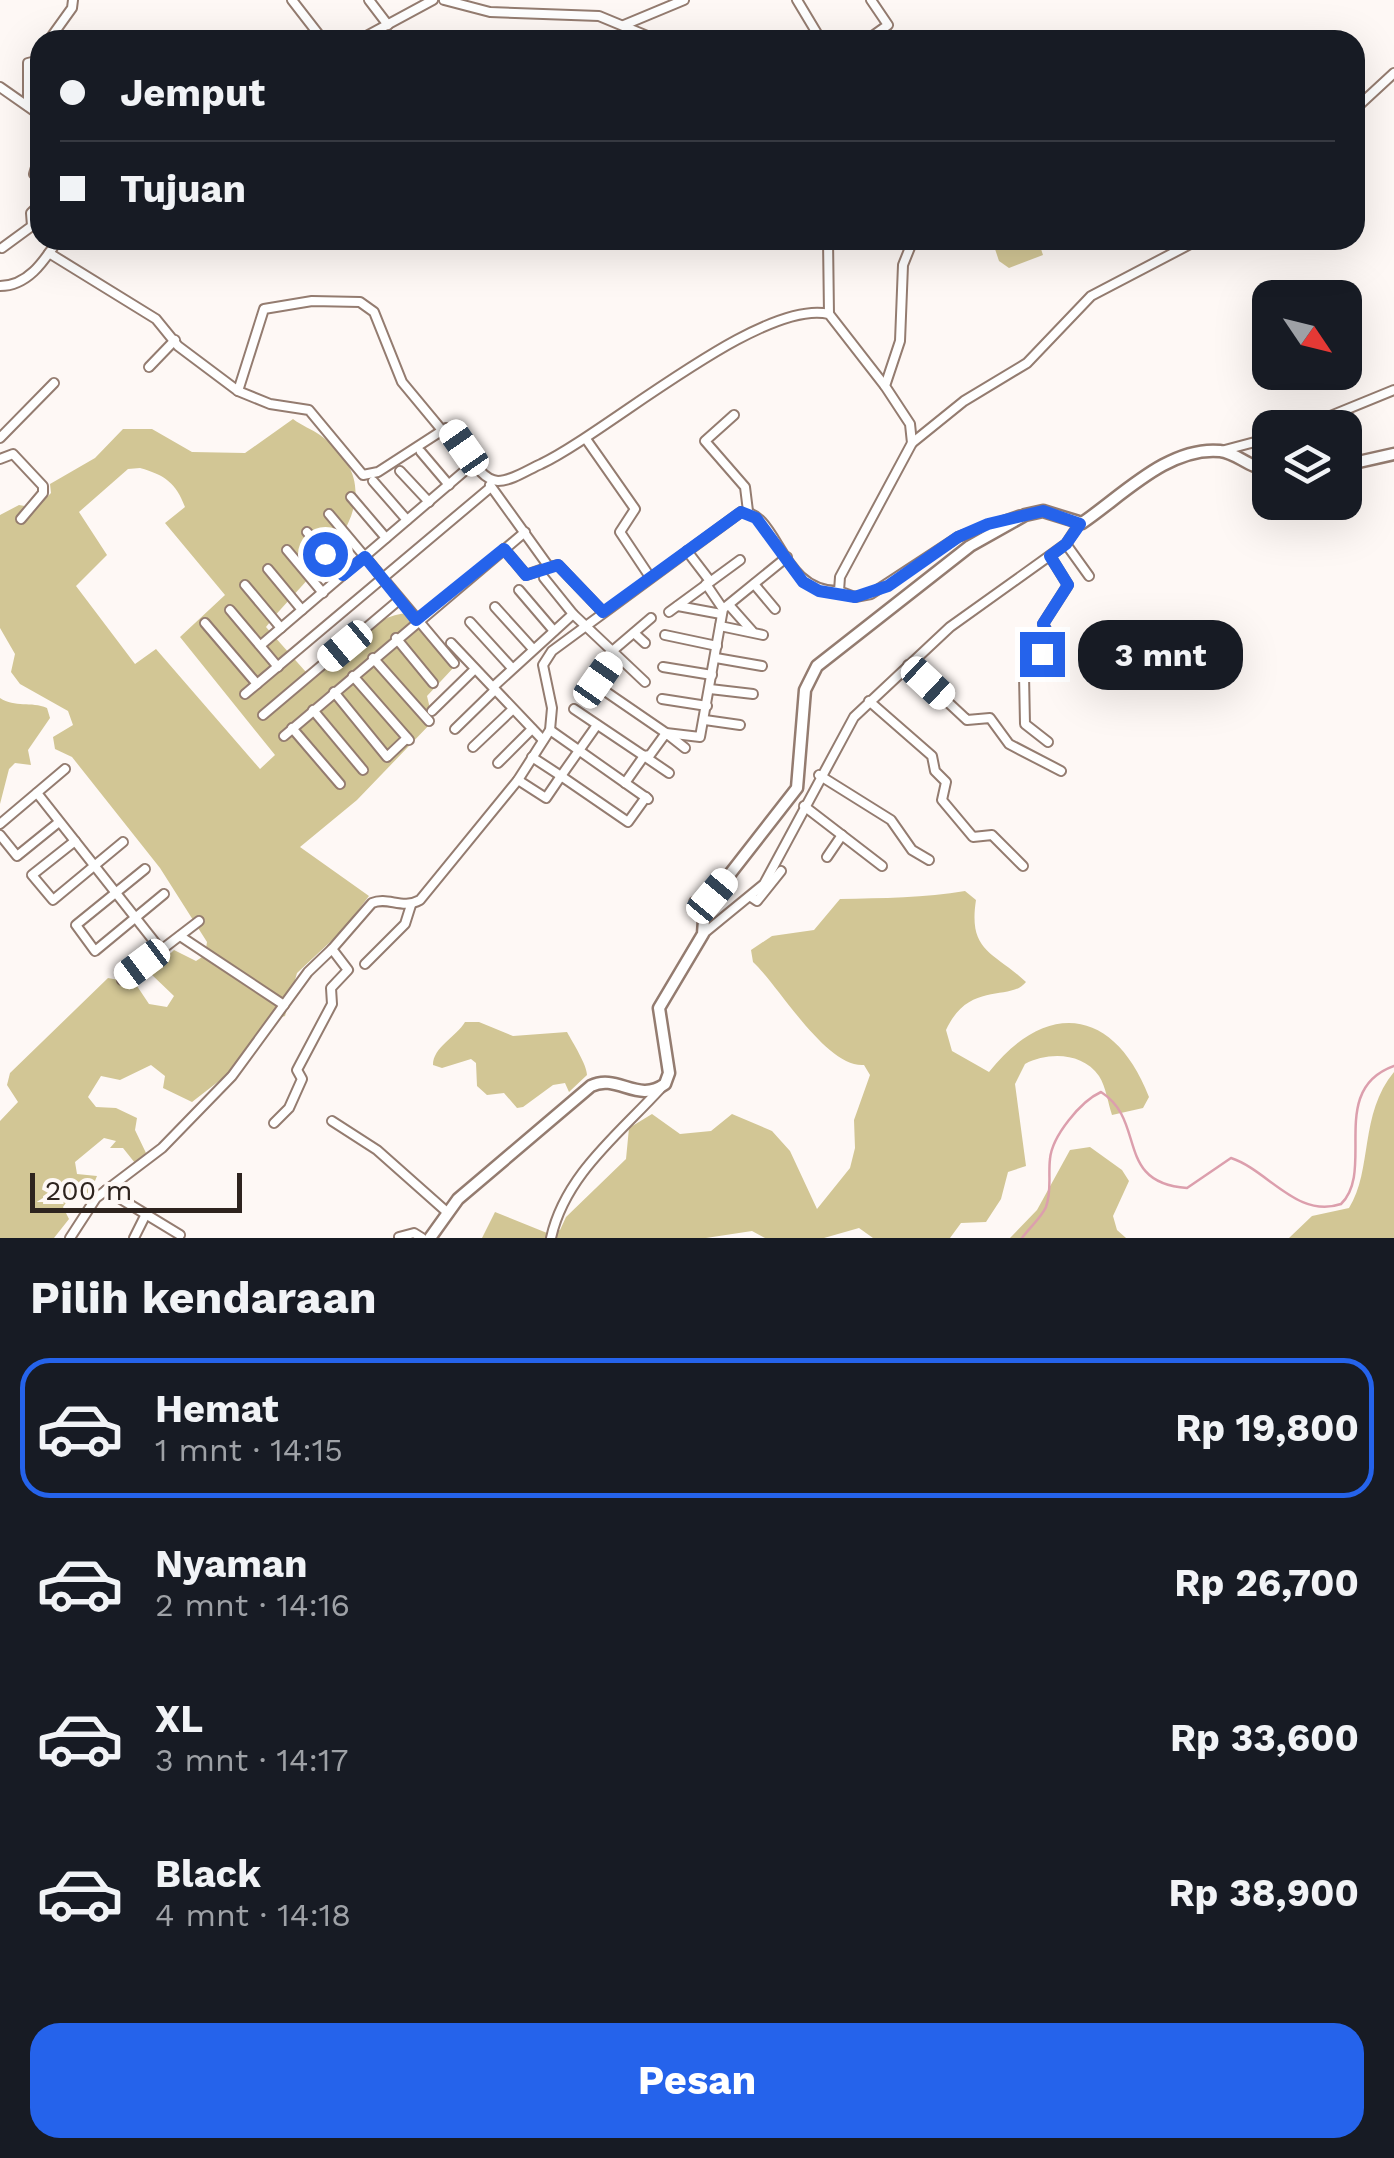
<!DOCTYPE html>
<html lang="id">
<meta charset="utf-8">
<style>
:root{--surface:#171b24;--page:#20242c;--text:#f1f3f6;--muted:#9ea1a6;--line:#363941;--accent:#2563eb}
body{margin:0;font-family:"Work Sans",sans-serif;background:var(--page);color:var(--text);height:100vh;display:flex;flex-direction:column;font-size:38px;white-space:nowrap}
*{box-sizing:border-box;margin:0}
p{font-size:32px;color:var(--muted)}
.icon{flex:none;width:55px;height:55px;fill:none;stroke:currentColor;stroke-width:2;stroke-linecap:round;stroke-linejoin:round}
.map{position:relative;height:1238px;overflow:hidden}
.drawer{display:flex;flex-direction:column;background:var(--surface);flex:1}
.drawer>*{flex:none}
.hud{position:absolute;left:30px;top:30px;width:1335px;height:220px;border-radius:30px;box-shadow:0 10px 40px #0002;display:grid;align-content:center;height:220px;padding:0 30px;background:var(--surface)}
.needle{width:65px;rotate:125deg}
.tools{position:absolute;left:1252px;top:280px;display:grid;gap:20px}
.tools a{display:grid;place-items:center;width:110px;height:110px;border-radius:20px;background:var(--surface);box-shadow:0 10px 40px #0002;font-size:50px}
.scale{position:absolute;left:30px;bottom:25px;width:212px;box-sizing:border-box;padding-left:10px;border:5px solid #2e241f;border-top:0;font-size:28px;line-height:35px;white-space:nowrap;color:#2e241f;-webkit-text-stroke:8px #fef8f5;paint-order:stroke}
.end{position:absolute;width:45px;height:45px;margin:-22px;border:12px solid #2563eb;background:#fff;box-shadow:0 0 0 5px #fff}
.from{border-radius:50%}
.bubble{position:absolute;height:70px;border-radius:30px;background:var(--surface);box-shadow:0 10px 40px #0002;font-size:32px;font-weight:700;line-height:70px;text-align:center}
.car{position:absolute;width:30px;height:60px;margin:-30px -15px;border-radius:12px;box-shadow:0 0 8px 2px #0007;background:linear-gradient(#fff 24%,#345 0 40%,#fff 0 76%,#345 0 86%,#fff 0)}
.hud b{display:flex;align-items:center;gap:35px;height:95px;font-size:38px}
.hud b+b{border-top:2px solid var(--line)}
.hud i{width:25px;height:25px;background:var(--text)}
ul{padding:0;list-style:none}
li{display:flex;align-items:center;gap:30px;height:140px;margin:0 20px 15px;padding:0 10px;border:5px solid transparent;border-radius:30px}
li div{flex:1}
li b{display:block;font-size:38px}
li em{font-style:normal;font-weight:700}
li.selected{border-color:var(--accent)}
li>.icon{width:90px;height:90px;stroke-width:1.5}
h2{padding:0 30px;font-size:45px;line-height:120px}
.action{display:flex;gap:20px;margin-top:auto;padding:20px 30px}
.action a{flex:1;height:115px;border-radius:30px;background:var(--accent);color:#fff;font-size:40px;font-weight:700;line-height:115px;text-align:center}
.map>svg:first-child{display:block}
.green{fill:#d2c695;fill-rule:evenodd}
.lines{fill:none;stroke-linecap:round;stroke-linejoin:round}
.stream{stroke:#dc9fad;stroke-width:2.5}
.street-casing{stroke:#947c70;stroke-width:12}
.secondary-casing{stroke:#947c70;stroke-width:15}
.street{stroke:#fff;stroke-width:8}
.secondary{stroke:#fff;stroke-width:10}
.route{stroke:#2563eb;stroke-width:12}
</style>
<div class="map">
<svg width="1394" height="1238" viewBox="0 0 1394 1238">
<rect width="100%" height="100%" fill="#fef8f5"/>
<!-- green -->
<g class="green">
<path d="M992,240H1038L1043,255L1009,268L999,261Z"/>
<path d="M293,419C302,426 312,429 320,435C409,500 308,572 266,627L313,680C340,655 377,607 416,614L455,666L427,696L433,721L357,800L300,847L369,896L344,929L297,973L285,1016L267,1022L259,1046L250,1057L192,1102L163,1088L165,1076L151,1065L120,1080L101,1076L88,1097L96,1107L116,1108L137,1118L135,1130L146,1153L135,1163L123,1148H110L116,1141L104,1138L75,1162L77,1174L97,1176L90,1193L70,1197L63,1207L69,1219L54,1238H0V1121L18,1102L7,1085L10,1073L108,978L135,983L149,1004L167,1007L174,996L150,973L174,950L196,961L205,955L207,942L160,868L72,757L55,749L53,737L73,725L68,711L20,684L11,672L15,654L0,628V515L19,505L36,508L51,493L50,484L95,458L123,429H152L192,452L245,453ZM140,468C165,475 176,483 185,507L165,523L225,595L180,637L275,755L260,769L156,649L135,664L76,586L107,555L79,512L128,469Z"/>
<path d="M0,698C15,708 31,701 47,708L50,718L28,750L31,765L15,763L9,769L0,804Z"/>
<path d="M965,891L976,900C968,952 993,951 1026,982C1011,1002 969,980 946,1030L952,1051L989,1072C1048,998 1115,1009 1149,1097L1143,1108L1112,1115C1108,1103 1106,1087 1099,1076C1082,1052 1048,1052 1025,1064L1015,1084L1026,1166L1008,1172L1001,1199L986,1222L961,1223L950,1238H873L859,1228L824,1238H765L752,1231L706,1238H482L495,1212L547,1233L560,1230L566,1217L626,1159L629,1128L652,1114L680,1134L711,1131L732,1114L772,1131L790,1151L817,1209L850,1168L855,1148L854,1120L870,1075L864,1065C826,1068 779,986 753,962L751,950L772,936L814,930L840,899C882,898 926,898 965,891Z"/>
<path d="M465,1022H479L513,1036L567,1032C573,1043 587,1065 587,1075L569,1092L565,1083L553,1085L523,1107L517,1108L504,1093L487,1095L477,1086L476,1063L471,1059L442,1068L433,1065C433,1047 456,1037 465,1022Z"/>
<path d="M1394,1072V1238H1289L1312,1216L1349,1208C1373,1170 1359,1114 1394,1072Z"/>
<path d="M1090,1147L1122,1170L1129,1181L1113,1216L1117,1230L1126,1238H1010L1037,1210L1070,1150Z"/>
</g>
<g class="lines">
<!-- stream -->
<path class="stream" d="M1022,1238C1029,1228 1041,1218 1046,1207C1052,1190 1048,1176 1050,1159C1052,1136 1081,1101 1101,1092C1147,1121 1114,1183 1187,1188L1231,1158C1268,1170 1297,1219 1341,1204C1376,1170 1327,1090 1394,1066"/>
<!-- street casing -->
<g class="street-casing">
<g id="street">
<path d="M292,0L323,40"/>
<path d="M369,0L388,25"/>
<path d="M444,0L490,12L599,16L657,40"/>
<path d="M797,0L821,40"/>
<path d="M624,25L684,0"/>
<path d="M49,40L72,8L73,0"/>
<path d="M359,40L433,0"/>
<path d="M867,40L888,25L871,0"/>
<path d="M0,87L40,115"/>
<path d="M28,106V63L40,60"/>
<path d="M1355,109L1394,73"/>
<path d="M40,154L34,174L40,180"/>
<path d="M828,240L829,314"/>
<path d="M913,240L903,265L900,341L885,386L910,424L912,443L840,577L839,591L855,597L871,594L958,537L1020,515"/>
<path d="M2,248L32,226L31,213L40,204"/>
<path d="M49,253L156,319L178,346L238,391L270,404L309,410L363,475L378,472L446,428C463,439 476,480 498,481C512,481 529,469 541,464C608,432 761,298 829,314L885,386"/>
<path d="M0,286C28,286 44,261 58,240"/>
<path d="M149,367L175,340"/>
<path d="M238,391L264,309L312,301L360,302L374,312L402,382L441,429"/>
<path d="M734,415L705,441L745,487L748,511"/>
<path d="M1301,428L1394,390"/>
<path d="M0,438L54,383"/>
<path d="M447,438L473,468"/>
<path d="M586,439L635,509L620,532L650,577"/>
<path d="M912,443L964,401L1027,363L1091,296L1198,240"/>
<path d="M1221,451L1270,438"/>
<path d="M421,452L449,485"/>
<path d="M0,459L13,454L43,486V493L21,519"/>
<path d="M400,471L429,502"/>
<path d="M373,481L407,520"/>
<path d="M490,485L549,567L558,565L603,612"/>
<path d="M351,497L386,538"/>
<path d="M329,514L454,663"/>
<path d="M307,532L343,575"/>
<path d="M1066,544L1089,576"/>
<path d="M504,549L526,575L549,567"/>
<path d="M287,550L323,593"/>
<path d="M687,551L710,581"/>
<path d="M268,569L302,610"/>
<path d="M544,578L573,614"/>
<path d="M706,584L723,609"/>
<path d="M754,584L775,609"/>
<path d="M245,585L281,628"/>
<path d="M519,590L554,631"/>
<path d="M729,605L752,631"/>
<path d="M678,606L721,614"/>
<path d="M495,607L533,649"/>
<path d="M230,610L278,667"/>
<path d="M669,612L740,560"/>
<path d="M470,622L512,668"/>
<path d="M205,623L257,684"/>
<path d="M720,626L763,635"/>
<path d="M634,633L645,643"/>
<path d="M665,635L717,646"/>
<path d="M396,638L433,683"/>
<path d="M451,643L543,740"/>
<path d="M261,645L475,462"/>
<path d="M610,653L651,618"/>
<path d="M614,656L598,679L599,687L666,733L700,737L723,609L787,557"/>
<path d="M373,658L429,721"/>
<path d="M716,658L762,666"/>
<path d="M908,665L967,720L990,718L1009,744L1061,771"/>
<path d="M663,667L712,675"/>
<path d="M353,676L409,740"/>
<path d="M493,687L573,614L645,682"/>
<path d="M710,689L753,694"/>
<path d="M334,692L387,757L407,738"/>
<path d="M245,694L491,487"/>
<path d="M662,699L707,706"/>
<path d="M869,701L932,756L935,771L946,782L942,800L973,837L992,835L1023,866"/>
<path d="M574,709L644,756L650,755L666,733L685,748"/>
<path d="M313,710L363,770"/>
<path d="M432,711L475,669"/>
<path d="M263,715L399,600"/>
<path d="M705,720L740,725"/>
<path d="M292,728L340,784"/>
<path d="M455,729L495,690"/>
<path d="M550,730L648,799"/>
<path d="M284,736L525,532"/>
<path d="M1048,742L1025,724L1024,675L1041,658L1038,644L1046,629L1043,624L1068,585L1050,556"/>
<path d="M473,747L512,710"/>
<path d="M532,757L561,776L597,725"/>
<path d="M498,763L532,729"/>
<path d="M819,775L891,820L912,850L929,860"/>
<path d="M518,780L546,798L561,776L628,822L646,797"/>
<path d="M625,783L644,756L669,773"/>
<path d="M37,793L161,950"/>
<path d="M804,806L882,866"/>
<path d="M0,824L65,769"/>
<path d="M0,835L17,856L59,822"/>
<path d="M75,841L32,875L53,900L123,842"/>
<path d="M827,857L842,835"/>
<path d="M145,869L76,925L95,951L164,894"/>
<path d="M751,897L757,901L781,871"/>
<path d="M694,902L705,906"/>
<path d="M703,934L764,884L854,717L950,627L1066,544L1079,524"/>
<path d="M180,936L284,1005"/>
<path d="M365,964L405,924L411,905"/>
<path d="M122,980L199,921"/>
<path d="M332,1121L377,1150L448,1213"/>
<path d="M274,1123L289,1108L302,1079L297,1070L332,1004L331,988L348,970L332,949L372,903C388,896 402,910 420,900L518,780L550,730L552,708L543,665L552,651L741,512C779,511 779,592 839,591"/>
<path d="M106,1190L180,1235"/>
<path d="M399,1237L414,1233L422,1238"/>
<path d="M70,1238L96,1198L162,1148L232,1076L308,972L332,949"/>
<path d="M134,1238L146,1214"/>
<path d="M551,1238C565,1175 619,1134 660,1089"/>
</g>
</g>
<!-- secondary casing -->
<g class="secondary-casing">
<g id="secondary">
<path d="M1345,465L1394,454"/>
<path d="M430,1238L458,1199L591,1086C617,1073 638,1104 665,1084L669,1073L659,1008L703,934L705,906L797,788L805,690L817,666L970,546L1025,515L1043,511L1082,523C1121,497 1168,446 1220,451C1238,453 1249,469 1270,469"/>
</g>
</g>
<!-- street -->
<use href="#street" class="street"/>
<!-- secondary -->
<use href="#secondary" class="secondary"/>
</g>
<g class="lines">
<!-- route -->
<path class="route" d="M325,554L343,575L365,557L416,620L504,549L526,575L558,565L603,612L741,512L756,518L803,582L819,591L855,597L888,586L958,537L988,524L1043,511L1080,524L1066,544L1050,556L1068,585L1043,624L1046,630L1038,644L1042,654"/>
</g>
</svg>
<div class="tools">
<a><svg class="needle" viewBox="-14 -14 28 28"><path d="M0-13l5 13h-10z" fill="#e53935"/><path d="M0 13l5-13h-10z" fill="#9ea1a6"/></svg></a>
<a><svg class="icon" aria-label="layers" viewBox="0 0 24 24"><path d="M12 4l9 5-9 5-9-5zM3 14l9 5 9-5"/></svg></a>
</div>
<div class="scale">200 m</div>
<i class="end from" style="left:325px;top:554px"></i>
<i class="end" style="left:1042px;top:654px"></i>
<div class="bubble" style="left:1078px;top:620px;width:165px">3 mnt</div>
<i class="car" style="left:464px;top:448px;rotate:325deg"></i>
<i class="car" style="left:345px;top:646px;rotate:230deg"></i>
<i class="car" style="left:598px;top:680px;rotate:35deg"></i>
<i class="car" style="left:928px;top:683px;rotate:133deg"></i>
<i class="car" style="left:712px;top:896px;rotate:40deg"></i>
<i class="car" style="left:142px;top:964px;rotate:233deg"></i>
<div class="hud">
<b><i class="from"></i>Jemput</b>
<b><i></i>Tujuan</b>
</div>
</div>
<section class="drawer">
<h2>Pilih kendaraan</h2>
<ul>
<li class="selected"><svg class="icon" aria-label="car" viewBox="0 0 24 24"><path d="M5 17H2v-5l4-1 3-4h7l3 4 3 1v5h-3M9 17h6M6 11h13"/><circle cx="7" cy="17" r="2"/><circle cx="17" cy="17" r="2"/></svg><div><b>Hemat</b><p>1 mnt · 14:15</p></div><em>Rp 19,800</em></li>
<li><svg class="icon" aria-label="car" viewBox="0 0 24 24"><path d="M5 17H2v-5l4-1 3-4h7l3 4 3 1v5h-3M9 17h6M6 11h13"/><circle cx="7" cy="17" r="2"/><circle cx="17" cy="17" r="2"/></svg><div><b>Nyaman</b><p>2 mnt · 14:16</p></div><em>Rp 26,700</em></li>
<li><svg class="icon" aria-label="car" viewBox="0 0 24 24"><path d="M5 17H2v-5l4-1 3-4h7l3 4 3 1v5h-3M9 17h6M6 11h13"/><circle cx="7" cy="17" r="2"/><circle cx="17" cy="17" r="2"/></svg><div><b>XL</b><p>3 mnt · 14:17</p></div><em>Rp 33,600</em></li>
<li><svg class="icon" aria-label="car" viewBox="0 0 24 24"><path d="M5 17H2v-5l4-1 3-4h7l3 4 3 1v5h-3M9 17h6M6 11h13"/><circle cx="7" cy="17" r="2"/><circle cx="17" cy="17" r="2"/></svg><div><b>Black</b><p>4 mnt · 14:18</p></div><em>Rp 38,900</em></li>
</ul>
<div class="action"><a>Pesan</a></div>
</section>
